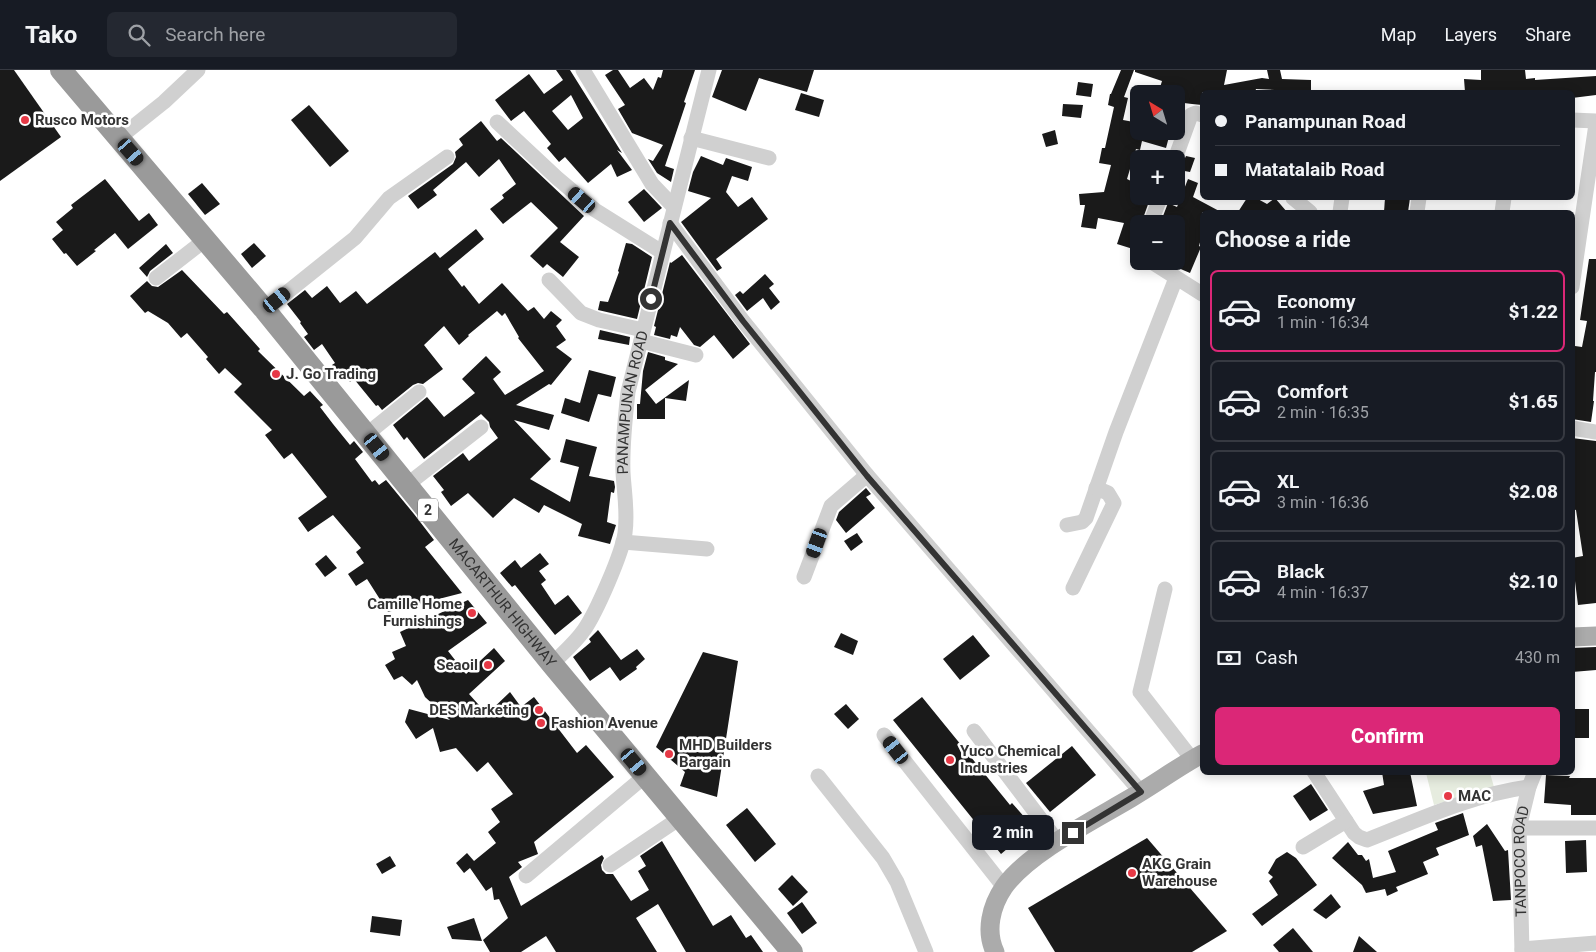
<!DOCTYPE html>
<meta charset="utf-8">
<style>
:root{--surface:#171b24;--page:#242831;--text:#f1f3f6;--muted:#9ea1a6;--line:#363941;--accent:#db2777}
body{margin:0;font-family:Roboto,sans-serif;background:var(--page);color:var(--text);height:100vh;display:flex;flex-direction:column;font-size:19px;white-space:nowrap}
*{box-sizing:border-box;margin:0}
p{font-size:16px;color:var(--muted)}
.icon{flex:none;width:28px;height:28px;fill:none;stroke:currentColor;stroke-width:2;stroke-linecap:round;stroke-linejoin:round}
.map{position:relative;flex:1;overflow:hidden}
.side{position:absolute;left:1200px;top:140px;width:375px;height:565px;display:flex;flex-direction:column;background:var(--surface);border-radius:8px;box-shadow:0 2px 12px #0003}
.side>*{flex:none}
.banner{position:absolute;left:1200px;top:20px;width:375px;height:110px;border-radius:8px;box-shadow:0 2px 12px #0003;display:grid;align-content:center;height:110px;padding:0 15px;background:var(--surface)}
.needle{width:32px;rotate:322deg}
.controls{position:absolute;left:1130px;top:15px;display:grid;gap:10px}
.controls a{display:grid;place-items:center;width:55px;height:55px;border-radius:8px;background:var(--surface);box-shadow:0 2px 12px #0003;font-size:25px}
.end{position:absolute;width:22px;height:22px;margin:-11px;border:6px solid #333;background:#fff;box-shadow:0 0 0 2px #fff}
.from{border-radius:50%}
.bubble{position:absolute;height:35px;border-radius:8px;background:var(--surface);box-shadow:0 2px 12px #0003;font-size:16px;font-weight:800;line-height:35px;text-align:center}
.car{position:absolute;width:15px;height:30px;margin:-15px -8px;border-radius:6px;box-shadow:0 0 4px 1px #0007;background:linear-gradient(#222 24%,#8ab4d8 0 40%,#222 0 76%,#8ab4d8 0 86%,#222 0)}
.banner b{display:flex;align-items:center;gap:18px;height:48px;font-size:19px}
.banner b+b{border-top:1px solid var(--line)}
.banner i{width:12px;height:12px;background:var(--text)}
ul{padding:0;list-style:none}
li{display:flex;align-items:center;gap:15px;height:82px;margin:0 10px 8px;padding:0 5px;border:2px solid var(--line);border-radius:8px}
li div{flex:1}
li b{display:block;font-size:19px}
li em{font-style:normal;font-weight:800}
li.selected{border-color:var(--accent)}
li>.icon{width:45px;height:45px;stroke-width:1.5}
h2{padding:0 15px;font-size:22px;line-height:60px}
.pay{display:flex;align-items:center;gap:12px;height:55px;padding:0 15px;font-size:19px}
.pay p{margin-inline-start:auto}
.action{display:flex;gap:10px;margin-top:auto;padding:10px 15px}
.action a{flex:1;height:58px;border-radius:8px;background:var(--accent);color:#fff;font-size:20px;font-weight:800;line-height:58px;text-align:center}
header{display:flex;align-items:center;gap:30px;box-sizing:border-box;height:70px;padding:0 25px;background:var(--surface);border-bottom:1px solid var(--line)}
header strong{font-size:24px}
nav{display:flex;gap:28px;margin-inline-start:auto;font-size:18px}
.search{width:350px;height:45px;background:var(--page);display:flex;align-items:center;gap:12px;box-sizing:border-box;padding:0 18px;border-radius:8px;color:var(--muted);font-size:19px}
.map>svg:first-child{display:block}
.green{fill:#e6ecdf}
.building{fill:#1a1a1a;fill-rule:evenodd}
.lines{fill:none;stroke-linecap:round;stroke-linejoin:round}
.minor{stroke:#d0d0d0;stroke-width:15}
.major{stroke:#ababab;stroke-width:19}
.highway{stroke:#9a9a9a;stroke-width:22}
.route{stroke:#333;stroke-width:6}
.poi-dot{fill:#e63946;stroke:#fff;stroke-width:2}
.labels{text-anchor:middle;stroke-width:5;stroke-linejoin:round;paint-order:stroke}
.shield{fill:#fff;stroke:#707070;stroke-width:1}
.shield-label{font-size:14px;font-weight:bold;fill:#333}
.poi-label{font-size:15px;font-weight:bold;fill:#333;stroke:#fff;text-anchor:start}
.street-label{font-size:15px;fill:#333;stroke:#fff}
</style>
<header>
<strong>Tako</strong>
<div class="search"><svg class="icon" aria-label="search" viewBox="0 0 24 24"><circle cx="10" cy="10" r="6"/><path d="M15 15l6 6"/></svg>Search here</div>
<nav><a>Map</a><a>Layers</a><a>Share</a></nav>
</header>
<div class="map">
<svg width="1596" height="882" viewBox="0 0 1596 882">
<rect width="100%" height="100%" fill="#fff"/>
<!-- green -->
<path class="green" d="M1426,703H1490L1494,717L1434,735Z"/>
<!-- building -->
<g class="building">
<path d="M0,0H14L61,67L0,111Z"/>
<path d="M556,0H570L622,83L617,80L632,100L617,107L611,94L588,113L565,87L559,92L547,78L551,74L524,41L511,51L495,30L529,4L544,24L563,10ZM571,25L583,48L568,60L552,41Z"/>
<path d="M613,0H618L630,18L644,8L653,20L658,7L661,8L663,0H695L684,32L686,33L665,96L674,99L671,112L657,103L648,89L653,91L663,75L632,63L618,39L625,35L605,5Z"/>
<path d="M722,0H814L807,22L759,8L746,41L712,27Z"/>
<path d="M1121,0H1134L1124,27L1128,28L1123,50L1139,53V61H1163L1170,63L1166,78L1142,71L1140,80L1136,79L1127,109L1139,115V126H1151L1141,154H1139L1133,179L1117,174L1124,153L1098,148L1096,159L1081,157L1085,135H1080L1079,124L1104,122L1111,95L1099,93L1102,78H1105L1114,37L1108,35L1110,24H1111Z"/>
<path d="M1135,0H1227L1224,15L1262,8L1269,9L1267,0H1280L1282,9L1311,10V22L1256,19L1255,22H1202V35L1192,34L1176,32V24H1158L1162,11L1135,2Z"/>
<path d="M1481,0H1525L1526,9L1535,8V10L1596,6V25L1572,28V22H1465L1464,9L1481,10Z"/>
<path d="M1078,12L1093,14L1091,27L1076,25Z"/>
<path d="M801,23L824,30L819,47L795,40Z"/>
<path d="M1063,34L1083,35L1081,48L1062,46Z"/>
<path d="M309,35L349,81L330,97L291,50Z"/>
<path d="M481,51L497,71L501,68L584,146L560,172L579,187L563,207L547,194L543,198L530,186L558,158L531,132L503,154L490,139L504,128L502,125L516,114L499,89L479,107L466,92L433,120L437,125L418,139L408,126L453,94L456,87L455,82L463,75L459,69Z"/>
<path d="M1055,60L1058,74L1046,77L1042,64Z"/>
<path d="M701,86L723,95L726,88L752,97L748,111L732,106L726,122L738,137L752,127L768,149L716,189L722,198L717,201L681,152L711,128L688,121L693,102Z"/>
<path d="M1186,86L1195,88L1190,102L1179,100Z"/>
<path d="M105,109L139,151L149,143L158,155L128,179L115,163L94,180L96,181L77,196L66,183L64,184L52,169L63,160L56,152L73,138L71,135Z"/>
<path d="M1188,109L1198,113L1193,127L1221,142H1202V165L1199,176L1201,177L1190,203L1176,197V154H1160L1168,133L1177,137Z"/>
<path d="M202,113L220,134L205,145L188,124Z"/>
<path d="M644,119L662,138L644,152L628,132Z"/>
<path d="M1247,128H1256L1267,134L1275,128L1287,142H1238Z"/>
<path d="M1385,128H1410L1408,142H1384Z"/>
<path d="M476,159L484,169L448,199L462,217L464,215L479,234L502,213L528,241L534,237L544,249L551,241L562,250L556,256L566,270L556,277L572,289L551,315L549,314L516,335L554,345L549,360L514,350L551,389L530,409L570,432L579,397L560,392L566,369L597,377L589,406L614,411L615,417L614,423L611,422L607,452L616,455L610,474L578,466L582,454L544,435L539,443L514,428L493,448L468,423L451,436L441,422L444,420L433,406L463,383L469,391L498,368L490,357L489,352L481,344L424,389L407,367L404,370L393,355L427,327L444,347L475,323L462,309L486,286L501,302L493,309L505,325L544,301L518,268L519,267L505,243L502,246L497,241L468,265L469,266L459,275L444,256L424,275L443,299L423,314L418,313L413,315L382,340L378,335L376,336L354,309L350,312L344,305L341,307L332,295L335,293L322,274L314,280L304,267L308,264L300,253L301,252L287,234L305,220L312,228L327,216L340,233L356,221L367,234L435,182L440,188Z"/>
<path d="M254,173L266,186L252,198L241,184Z"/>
<path d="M626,173L632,174L652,187L637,249L598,240L600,231L608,232L619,202L618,201Z"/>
<path d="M166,174L173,183L150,201L147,207L139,198Z"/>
<path d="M682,185L750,274L733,289L714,265L700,277L694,275L680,257L677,267L671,265L670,269L654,265L656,257L654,256L670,192L671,193Z"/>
<path d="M1589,189H1596V302H1595L1593,331H1594L1591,352L1572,349V293L1575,276L1582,277L1587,251L1580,250Z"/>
<path d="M182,200L224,244L227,242L260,279L258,281L304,326L310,321L323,335L320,337L333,354L350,375L354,371L363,382L355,389L372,412L375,410L379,415L386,410L414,444L434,470L425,477L462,523L388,542L367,509L356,516L348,504L364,493L356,482L361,478L333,445L308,462L298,448L327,427L292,383L284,389L265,365L272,360L234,322L242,314L225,298L219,304L206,289L208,287L187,263L181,268L168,253L148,241L145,243L130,226L147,211L152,216L158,217Z"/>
<path d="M765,204L774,214L769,218L780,232L771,240L763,228L747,241L735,225L740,221L743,224Z"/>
<path d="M600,260L630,267L629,275L598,269Z"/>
<path d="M648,282L665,287V290L678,294L645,320L656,334L689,310L686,331L665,328V349H637V334H640L643,301Z"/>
<path d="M589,300L616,307L611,327L598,324L589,352L561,343L565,328L580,333Z"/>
<path d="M1572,368L1596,371V533L1578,535L1574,503L1572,504V488L1583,486L1576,440L1572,439Z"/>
<path d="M866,418L871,424L866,427L875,438L846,463L836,450L839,442Z"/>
<path d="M857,463L863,472L851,481L844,471Z"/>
<path d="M540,483L549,494L539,501L546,510L541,514L555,535L568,525L582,543L555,565L515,515L512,517L500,503L515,490L521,498Z"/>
<path d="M326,485L337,498L325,507L315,494Z"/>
<path d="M468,530L487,553L448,581L466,604L494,578L505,591L469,624L487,644L510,622L521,637L534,627L577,683L586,675L614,707L534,772L538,784L518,792L522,797L509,807L521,836L602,785L604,788L601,795L602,800L606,804H613L631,831L649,820L638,801L646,796L640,786L662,771L713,856L731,845L746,868L751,865L763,882H686L658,834L636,848L657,882H556L546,866L521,882H490L483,870L508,848L499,829L494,830L492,817L486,821L470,798L464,803L456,793L467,783L474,791L496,773L488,762L500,752L491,739L513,724L488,692L477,702L456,678L440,682L433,658L416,669L405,652L409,639L450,650L425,627L417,610L412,615L402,606L394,610L385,595L395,589L392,582L406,576L400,562Z"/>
<path d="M598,560L621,590L637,579L645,589L636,597L637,599L620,611L610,597L590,611L573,587L591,572L589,569Z"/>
<path d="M841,563L858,571L853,585L834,577Z"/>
<path d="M973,565L990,586L960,610L943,589Z"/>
<path d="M1596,577V600L1572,602V578Z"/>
<path d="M703,582L738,591L717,727L680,716L685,702L656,677Z"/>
<path d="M922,627L1010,735L1012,733L1033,757L1001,784L893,650Z"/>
<path d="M846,634L859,649L848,659L834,644Z"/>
<rect x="1572" y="639" width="17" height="29"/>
<path d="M1072,676L1096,705L1050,742L1026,713Z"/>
<path d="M1382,702H1410L1417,736L1373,744L1363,721L1384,715Z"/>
<path d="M1546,705L1570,706L1569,708H1596V745H1571V735L1544,733Z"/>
<path d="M1311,714L1328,740L1310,751L1293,726Z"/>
<path d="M747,738L776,774L755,792L726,755Z"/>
<path d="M1463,743L1469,765L1436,778L1439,785L1423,792L1428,804L1396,817L1398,821L1387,826L1385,819L1366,823L1362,815L1332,788L1348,772L1358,785H1362L1366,791L1369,789L1373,808L1396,802L1388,781L1438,760L1435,753Z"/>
<path d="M1487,754L1505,781L1508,780L1511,830L1493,831L1482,775L1476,777L1473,766Z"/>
<path d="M1147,768L1227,861L1192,882H1055L1028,838Z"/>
<path d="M1586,770L1587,802L1566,803L1565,771Z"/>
<path d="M1287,782L1296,788L1317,815L1262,856L1252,844L1278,825L1269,811L1273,807L1268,803L1276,789Z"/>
<path d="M390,786L396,796L382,804L376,794Z"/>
<path d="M792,805L808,822L793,836L778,819Z"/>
<path d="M1331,824L1341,837L1326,849L1313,840Z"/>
<path d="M802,832L817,853L802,864L787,843Z"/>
<path d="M372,846L402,850L400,866L370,862Z"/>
<path d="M474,848L482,871L452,869L447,857Z"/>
<path d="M1293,858L1313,882H1279L1273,875Z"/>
<path d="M1359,866L1377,882H1353Z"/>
</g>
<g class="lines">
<!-- minor -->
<g class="minor">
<path d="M583,0L652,114L674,137"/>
<path d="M1572,50L1596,51"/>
<path d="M497,52L557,108L595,140L662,182"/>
<path d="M119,68L164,32L198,0"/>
<path d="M691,68L769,88"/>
<path d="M1175,89L1191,45L1196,43L1202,45"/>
<path d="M1293,128L1310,142"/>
<path d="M1340,142L1342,128"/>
<path d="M1417,142L1419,128"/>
<path d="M1502,142L1504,128"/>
<path d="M670,153L743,251L867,405L1141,722"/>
<path d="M1150,154L1161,126"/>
<path d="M1150,191L1202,224"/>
<path d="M156,208L205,170"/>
<path d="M549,210L581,243L599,250L643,260"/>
<path d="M1572,217L1596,54"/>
<path d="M265,240L355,168L389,128L447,87"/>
<path d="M641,271L696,285"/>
<path d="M1572,358L1596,362"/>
<path d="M367,364L419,322"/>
<path d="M408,414L481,357"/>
<path d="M1067,455L1082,452L1086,448L1116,362L1176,208"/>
<path d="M623,472L707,479"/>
<path d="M804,507L831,436L867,405"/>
<path d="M1073,518L1114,433L1108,423L1096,418"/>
<path d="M1165,519L1140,622L1192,689"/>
<path id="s1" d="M552,594C563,583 575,573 584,560C596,543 622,484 625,463C628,442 624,422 623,402C622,375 625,349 628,322L709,0"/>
<path d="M974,661L1058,772"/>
<path d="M884,665L1004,817"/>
<path d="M1314,702L1354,763L1359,767L1367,770C1418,750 1474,724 1529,717"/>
<path d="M818,706L883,788L897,812L926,882"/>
<path d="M1519,758H1596"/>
<path d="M1303,777L1346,751"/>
<path d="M610,795L680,748"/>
<path d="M526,806L645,706"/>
<path d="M1522,879L1596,873"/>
<path id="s2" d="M1522,882L1519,758L1529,717L1535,702"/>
</g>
<!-- major -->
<g class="major">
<path d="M1572,567L1596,566"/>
<path d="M995,882C985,861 991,836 1004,817C1028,783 1094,750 1131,728C1155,714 1178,697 1202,684"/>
</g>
<!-- highway -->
<path class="highway" id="s3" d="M61,0L265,240L552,594L792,882"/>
</g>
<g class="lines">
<!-- route -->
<path class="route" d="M651,229L670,153L743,251L867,406L1141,722L1073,763"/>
</g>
<!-- markers -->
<g class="poi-dot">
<circle cx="25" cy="50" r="5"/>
<circle cx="276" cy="304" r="5"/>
<circle cx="472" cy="543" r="5"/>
<circle cx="488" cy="595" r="5"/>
<circle cx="539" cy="640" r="5"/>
<circle cx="541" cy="653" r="5"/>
<circle cx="669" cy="684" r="5"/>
<circle cx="950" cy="690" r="5"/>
<circle cx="1448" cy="726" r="5"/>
<circle cx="1132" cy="803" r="5"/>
</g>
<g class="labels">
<!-- shield labels -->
<rect class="shield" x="418" y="428.5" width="20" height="23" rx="4"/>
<g class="shield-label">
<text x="428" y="445">2</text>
</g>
<!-- poi labels -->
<g class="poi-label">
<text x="35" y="55">Rusco Motors</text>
<text x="286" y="309">J. Go Trading</text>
<text x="462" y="539" text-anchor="end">Camille Home<tspan x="462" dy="17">Furnishings</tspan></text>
<text x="478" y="600" text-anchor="end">Seaoil</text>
<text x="529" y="645" text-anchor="end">DES Marketing</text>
<text x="551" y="658">Fashion Avenue</text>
<text x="679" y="680">MHD Builders<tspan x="679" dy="17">Bargain</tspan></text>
<text x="960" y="686">Yuco Chemical<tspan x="960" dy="17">Industries</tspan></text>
<text x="1458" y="731">MAC</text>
<text x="1142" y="799">AKG Grain<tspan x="1142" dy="17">Warehouse</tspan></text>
</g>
<!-- street labels -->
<g class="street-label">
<text dy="5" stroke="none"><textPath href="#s1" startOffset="284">PANAMPUNAN ROAD</textPath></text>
<text dy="5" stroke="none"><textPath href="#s3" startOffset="692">MACARTHUR HIGHWAY</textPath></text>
<text dy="5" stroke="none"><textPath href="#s2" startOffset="91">TANPOCO ROAD</textPath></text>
</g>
</g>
</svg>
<div class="controls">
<a><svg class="needle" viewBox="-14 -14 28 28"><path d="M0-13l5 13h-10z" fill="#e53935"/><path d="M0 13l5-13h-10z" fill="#9ea1a6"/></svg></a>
<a>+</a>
<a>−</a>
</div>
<i class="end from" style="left:651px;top:229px"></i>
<i class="end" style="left:1073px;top:763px"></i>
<div class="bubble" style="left:972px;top:745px;width:82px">2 min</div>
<i class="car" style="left:131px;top:82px;rotate:139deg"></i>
<i class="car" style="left:582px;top:130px;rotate:311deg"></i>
<i class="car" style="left:277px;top:230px;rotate:51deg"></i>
<i class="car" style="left:377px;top:377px;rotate:141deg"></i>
<i class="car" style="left:817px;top:473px;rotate:200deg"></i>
<i class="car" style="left:896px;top:680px;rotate:322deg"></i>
<i class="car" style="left:634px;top:692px;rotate:140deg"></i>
<div class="banner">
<b><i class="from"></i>Panampunan Road</b>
<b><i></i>Matatalaib Road</b>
</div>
<section class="side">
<h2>Choose a ride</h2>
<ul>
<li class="selected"><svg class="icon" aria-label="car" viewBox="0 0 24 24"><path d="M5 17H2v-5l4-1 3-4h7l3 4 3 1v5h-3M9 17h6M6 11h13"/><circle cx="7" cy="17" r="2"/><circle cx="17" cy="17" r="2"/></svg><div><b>Economy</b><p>1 min · 16:34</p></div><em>$1.22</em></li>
<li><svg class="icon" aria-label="car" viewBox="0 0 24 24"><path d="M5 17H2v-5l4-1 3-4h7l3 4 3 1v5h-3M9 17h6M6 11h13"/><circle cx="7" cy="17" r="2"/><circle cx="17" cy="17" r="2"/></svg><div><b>Comfort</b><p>2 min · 16:35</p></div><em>$1.65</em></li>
<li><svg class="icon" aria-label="car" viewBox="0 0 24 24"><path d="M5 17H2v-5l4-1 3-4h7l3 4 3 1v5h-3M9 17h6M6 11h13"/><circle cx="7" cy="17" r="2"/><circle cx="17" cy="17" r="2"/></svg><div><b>XL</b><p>3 min · 16:36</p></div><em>$2.08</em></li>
<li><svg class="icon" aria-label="car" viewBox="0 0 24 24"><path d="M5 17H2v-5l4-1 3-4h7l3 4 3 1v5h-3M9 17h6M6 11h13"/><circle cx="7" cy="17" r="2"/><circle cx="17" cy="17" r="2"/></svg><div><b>Black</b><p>4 min · 16:37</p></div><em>$2.10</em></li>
</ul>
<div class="pay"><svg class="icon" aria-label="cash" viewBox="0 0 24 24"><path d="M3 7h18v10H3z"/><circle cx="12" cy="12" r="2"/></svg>Cash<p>430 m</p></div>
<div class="action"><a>Confirm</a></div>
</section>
</div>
